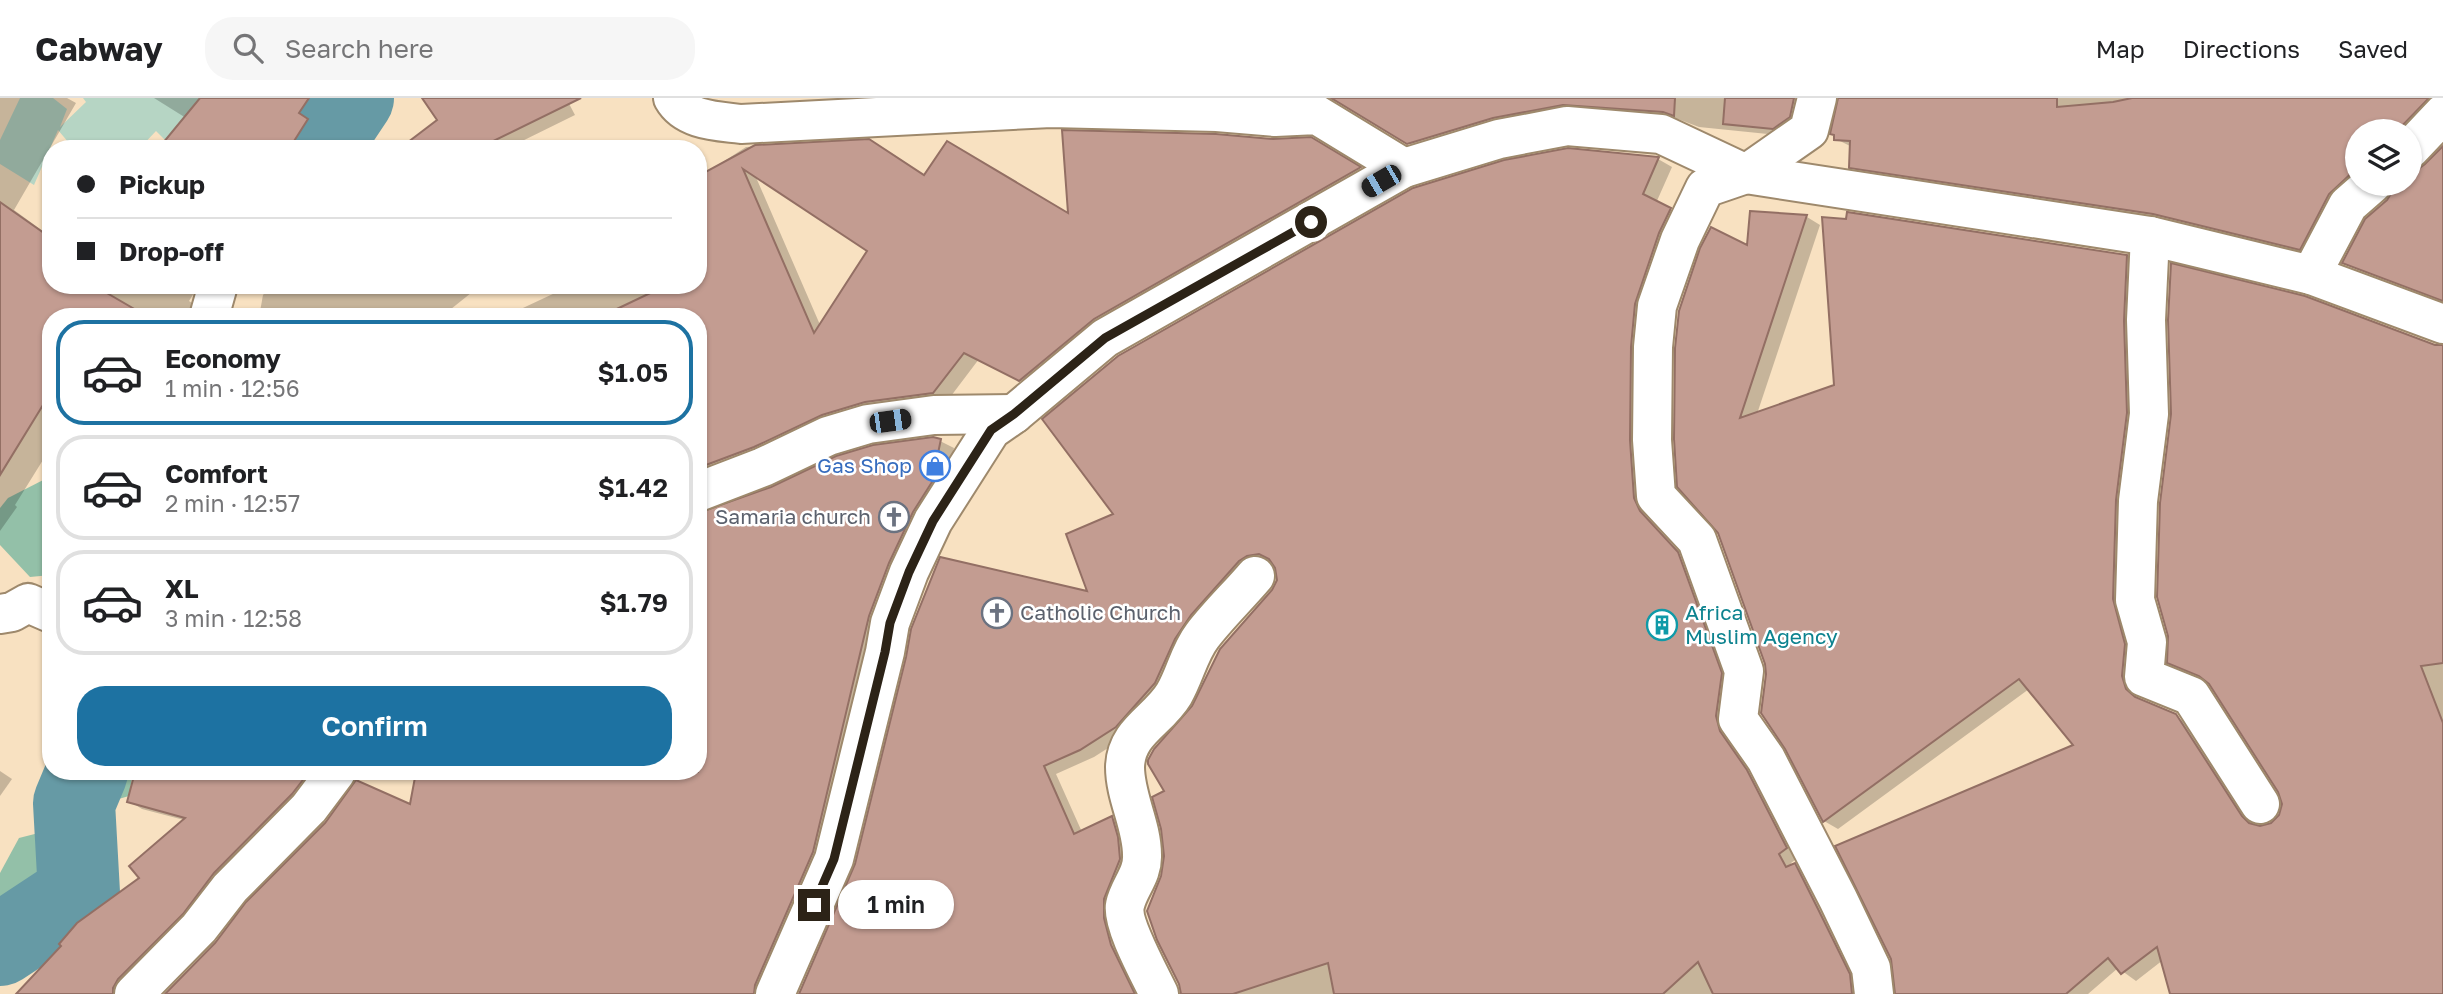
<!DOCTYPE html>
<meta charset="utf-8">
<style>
:root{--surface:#fff;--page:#f6f6f6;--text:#202124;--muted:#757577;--line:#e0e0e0;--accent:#1d72a2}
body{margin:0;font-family:"Golos Text",sans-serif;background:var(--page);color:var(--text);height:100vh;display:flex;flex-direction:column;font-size:26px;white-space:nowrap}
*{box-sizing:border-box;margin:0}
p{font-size:23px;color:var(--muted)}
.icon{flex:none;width:38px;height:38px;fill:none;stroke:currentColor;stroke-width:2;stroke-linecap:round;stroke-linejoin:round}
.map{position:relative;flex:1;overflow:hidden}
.side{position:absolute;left:42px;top:210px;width:665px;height:472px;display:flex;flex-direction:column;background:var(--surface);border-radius:28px;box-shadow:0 2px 5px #0004}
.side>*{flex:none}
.banner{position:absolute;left:42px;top:42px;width:665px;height:154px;border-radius:28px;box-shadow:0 2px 5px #0004;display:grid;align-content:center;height:154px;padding:0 35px;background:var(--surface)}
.controls{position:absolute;left:2345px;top:21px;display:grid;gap:14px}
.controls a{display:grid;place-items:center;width:77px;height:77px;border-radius:50%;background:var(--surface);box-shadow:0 2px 5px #0004;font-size:35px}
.end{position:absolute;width:32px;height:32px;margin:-16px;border:9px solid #2c2317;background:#fff;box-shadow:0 0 0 4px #fff}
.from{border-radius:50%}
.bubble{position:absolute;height:49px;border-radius:24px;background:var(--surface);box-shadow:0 2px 5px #0004;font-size:23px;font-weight:600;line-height:49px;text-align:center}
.car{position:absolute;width:21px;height:42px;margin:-21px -10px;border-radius:9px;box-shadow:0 0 5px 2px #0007;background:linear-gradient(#222 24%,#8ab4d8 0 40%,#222 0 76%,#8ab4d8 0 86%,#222 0)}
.banner b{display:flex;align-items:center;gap:24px;height:66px;font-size:26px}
.banner b+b{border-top:2px solid var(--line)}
.banner i{width:18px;height:18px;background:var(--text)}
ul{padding:12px 0 0;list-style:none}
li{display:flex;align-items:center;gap:21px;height:105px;margin:0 14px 10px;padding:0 21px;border:4px solid var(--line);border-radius:28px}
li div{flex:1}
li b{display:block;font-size:26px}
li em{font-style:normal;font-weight:600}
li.on{border-color:var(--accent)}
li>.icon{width:63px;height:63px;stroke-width:1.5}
.button{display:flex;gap:14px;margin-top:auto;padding:14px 35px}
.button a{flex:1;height:80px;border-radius:28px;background:var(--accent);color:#fff;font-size:28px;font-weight:600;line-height:80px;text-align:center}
header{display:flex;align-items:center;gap:42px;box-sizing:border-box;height:98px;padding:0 35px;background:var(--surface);border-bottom:2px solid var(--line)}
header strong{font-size:33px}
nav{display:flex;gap:38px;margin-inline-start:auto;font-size:24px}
.search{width:490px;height:63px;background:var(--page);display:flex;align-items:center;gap:18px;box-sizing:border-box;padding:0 24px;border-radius:28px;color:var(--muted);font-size:26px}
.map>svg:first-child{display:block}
.green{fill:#b6d5c4}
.forest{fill:#93c0a8}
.shadow{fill:#0003;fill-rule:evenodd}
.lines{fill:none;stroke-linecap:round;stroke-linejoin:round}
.river{stroke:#669aa5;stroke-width:82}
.building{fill:#c39c91;stroke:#936f64;stroke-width:2;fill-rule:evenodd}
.minor-casing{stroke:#9e896c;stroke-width:42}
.minor{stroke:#fff;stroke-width:38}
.route{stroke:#2c2317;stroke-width:9}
.labels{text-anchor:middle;stroke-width:5;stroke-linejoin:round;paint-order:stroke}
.shop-label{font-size:21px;fill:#366cbe;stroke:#fff;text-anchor:end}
.worship-label{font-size:21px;fill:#5b616d;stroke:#fff;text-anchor:end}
.culture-label{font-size:21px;fill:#0d838f;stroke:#fff;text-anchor:start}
</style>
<header>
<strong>Cabway</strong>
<div class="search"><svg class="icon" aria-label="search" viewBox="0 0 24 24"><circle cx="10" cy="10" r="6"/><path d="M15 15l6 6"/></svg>Search here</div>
<nav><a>Map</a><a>Directions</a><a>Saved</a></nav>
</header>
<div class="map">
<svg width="2443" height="896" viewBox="0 0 2443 896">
<rect width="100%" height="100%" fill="#f8e1c1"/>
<!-- green -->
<path class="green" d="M20,0H53L67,11L60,29L86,4L83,0H348L313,51H174L156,33L139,51H74L58,32L34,87L0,66V42Z"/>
<!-- forest -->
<g class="forest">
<path d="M51,378V477L30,479L0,447V410L8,400Z"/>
<path d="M67,674H91L81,702L87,721L85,727L68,711Z"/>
<path d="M108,674H133L129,698L108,704L100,689Z"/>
<path d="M66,728L91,735V776L81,808L34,848L0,865V775L19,740Z"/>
</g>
<!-- shadow -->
<g class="shadow">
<path d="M0,0H67L76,5L14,112L51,139V187H199L189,203L213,219H51V349L15,407L17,409L0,433Z"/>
<path d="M154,0H342L352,6L323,51H160L186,20Z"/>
<path d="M443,0H566L575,17L506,51H407L440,22Z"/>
<path d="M1244,0H1811L1787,38L1699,29L1678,21L1583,13L1422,53L1342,5L1331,2L1290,4Z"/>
<path d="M1840,0H2443L2410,33H2357V86L2314,158L1865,77L1851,69L1852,49L1836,41Z"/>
<path d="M1311,41L1372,78L1034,290L979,261L948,302L698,385V219H504L572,187H698V80L746,49L868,43L925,79L1070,118L1273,43ZM755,77L869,153L821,229Z"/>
<path d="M2443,50V204L2358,172L2344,164L2394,94L2395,86H2410V74H2416Z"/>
<path d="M1568,52L1658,61L1672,69L1656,105L1684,119L1644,257L1691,463L1800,758L1791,765L1793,768L1809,775L1864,896H1182L1163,779L1166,758V694L1193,609L1273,493L1278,482V471L1273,463L1262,465L1130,636L1094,659L1056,676L1082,734L1112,720L1126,728L1144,896H801L1090,496L1116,417Z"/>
<path d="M1752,114L1807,119L1820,127L1757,316L1836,288L2127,158L2140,166L2135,587L2139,601L2143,604L2190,626L2256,729L2272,726L2281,718L2284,706L2280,693L2206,581L2169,564L2436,248L2443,249V896H2172L2163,862L2136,883L2118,870L2088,896H1897L2076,647L2029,591L1838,731L1824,723L1767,576L1766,565L1719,434Z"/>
<path d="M272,187H481L441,219H259L263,197Z"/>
<path d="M940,343L954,350L945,392L827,762L768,896H167L411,709L418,674H698Z"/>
<path d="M0,673L12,681L0,698Z"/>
<path d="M137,674H328L128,896H18L142,780L184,722L142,711L129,703Z"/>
</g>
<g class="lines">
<!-- river -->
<g class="river">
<path d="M319,51L353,0"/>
<path d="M0,847L79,795L74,705L87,674"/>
</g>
</g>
<!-- building -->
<g class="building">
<path d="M200,0H309L299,15L308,21L289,51H158Z"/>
<path d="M422,0H581L477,51H399L437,22Z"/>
<path d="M1331,0H1675L1674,18L1663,14L1563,7L1493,20L1407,46Z"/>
<path d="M1725,0H1794L1790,19L1773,31L1723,26Z"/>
<path d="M1838,0H2057V9L2113,4L2132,0H2429L2397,33H2357V70L2329,96L2300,152L2153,116L1849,70L1850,43L1834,42V37L1830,36Z"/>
<path d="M1062,32L1216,36L1273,41L1311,39L1361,69L1094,221L1019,283L964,255L933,295L865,304L822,317L754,349L698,370V219H600L667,187H698V78L755,47L869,41L924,77L947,43L1068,115ZM743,71L867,153L814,235Z"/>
<path d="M2443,48V203L2342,165L2365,121L2387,102L2392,94L2393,86H2410V72H2417L2425,66Z"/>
<path d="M1568,50L1659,59L1643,96L1671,110L1659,135L1635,206L1631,249L1630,342L1634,400L1640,413L1678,454L1722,575L1716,618L1720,633L1747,672L1787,750L1779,756L1786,769L1795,765L1818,811L1850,876L1852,896H1713L1698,864L1663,896H1334L1328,865L1233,896H1181L1179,886L1157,842L1147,813L1161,778L1164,758L1161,731L1152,699L1164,693L1148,666V662L1154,651L1192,608L1220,551L1272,492L1277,482L1275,470L1269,461L1259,456L1247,458L1239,463L1191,517L1175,541L1155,585L1116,629L1080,652L1044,668L1074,736L1112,718L1118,739L1120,761L1104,801V820L1111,847L1135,896H799L855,766L906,559L911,531L940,459L1087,493L1066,436L1113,416L1042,321L1118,258L1413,90L1504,62Z"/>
<path d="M0,104L51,140V187H93L148,219H51V294L0,377Z"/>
<path d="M1750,113L1807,117L1740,320L1834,287L1822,119L1846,121L1847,114L2127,157L2124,223L2127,315L2116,402L2113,501L2125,546L2122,578L2126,591L2135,599L2176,616L2242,718L2249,725L2260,728L2271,725L2279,717L2282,706L2278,694L2209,586L2199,578L2167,565L2168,538L2157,499L2160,405L2171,316L2168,222L2171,165L2305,198L2435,247H2443V565L2421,568L2443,625V896H2170L2157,849L2121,876L2108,860L2066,896H1895L1891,861L1835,748L2073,647L2019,581L1823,724L1785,651L1761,615L1766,576L1765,566L1718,435L1677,389L1674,341L1675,250L1679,213L1700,150L1711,129L1747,147Z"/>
<path d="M933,339L941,341L932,384L913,414L889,465L869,518L813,754L755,887L754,896H165L215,845L246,804L325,725L356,682L410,706L416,674H698V415L771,389L836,358L873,347Z"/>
<path d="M135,674H309L292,696L214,775L183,816L118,881L113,890V896H16L61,848L59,846L77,825L139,780L129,768L185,720L127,704Z"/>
</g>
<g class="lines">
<!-- minor casing -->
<g class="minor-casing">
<g id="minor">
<path d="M673,0C686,23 718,23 741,26L1051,10L1217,14L1275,19L1317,17L1404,70"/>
<path d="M1817,0L1809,32L1746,76L1705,90L1680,142L1657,208L1653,249L1652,342L1656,398L1697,442L1744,573L1738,621L1766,661L1838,801L1871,870L1874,896"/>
<path d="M2410,51L2443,16"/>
<path d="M2150,138L2146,222L2149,316L2138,403L2135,502L2147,544L2144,579L2191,598L2260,706"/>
<path d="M2311,177L2348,107L2372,86"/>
<path d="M209,219L218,187"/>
<path d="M698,394L763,369L828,338L868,326L934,317L1014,316"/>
<path d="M0,516L12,514L28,505L51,515"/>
<path d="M134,896L199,830L230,790L309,710L336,674"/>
<path d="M775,896L834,761L885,554L890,525L909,474L933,423L991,332L1014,316L1105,240L1404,70L1499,41L1567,28L1661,36L1746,76L2150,138L2311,177L2443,226"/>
<path d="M1159,896C1150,877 1121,825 1125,807C1129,789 1143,777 1142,757C1142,727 1125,699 1125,669C1126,633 1158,623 1174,596C1185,577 1189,555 1202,538C1218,517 1238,498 1255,478"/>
</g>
</g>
<!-- minor -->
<use href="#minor" class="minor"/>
</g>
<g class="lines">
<!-- route -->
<path class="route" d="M814,807L834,761L885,554L890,525L909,474L933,423L991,332L1014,316L1105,240L1311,124"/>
</g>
<!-- icons -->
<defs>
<g id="shop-ring" transform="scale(1.575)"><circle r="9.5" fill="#fff" stroke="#3f7fe0" stroke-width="1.5"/><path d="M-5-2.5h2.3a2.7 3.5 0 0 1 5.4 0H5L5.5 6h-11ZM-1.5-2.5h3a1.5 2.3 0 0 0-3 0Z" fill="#3f7fe0"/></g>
<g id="church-ring" transform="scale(1.575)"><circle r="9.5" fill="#fff" stroke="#6b7280" stroke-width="1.5"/><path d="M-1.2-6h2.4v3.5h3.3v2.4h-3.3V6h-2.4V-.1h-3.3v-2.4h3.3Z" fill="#6b7280"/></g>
<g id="building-ring" transform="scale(1.575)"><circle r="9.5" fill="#fff" stroke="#0f9aa8" stroke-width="1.5"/><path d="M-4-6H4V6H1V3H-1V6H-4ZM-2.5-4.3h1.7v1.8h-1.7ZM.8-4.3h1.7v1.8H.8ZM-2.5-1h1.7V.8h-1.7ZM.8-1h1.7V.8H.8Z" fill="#0f9aa8"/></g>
</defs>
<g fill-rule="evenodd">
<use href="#shop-ring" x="935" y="368"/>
<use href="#church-ring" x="894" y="419"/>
<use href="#church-ring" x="997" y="515"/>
<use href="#building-ring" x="1662" y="527"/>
</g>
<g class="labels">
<!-- shop labels -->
<g class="shop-label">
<text x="912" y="375">Gas Shop</text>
</g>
<!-- worship labels -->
<g class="worship-label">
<text x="871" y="426">Samaria church</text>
<text x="1020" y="522" text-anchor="start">Catholic Church</text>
</g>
<!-- culture labels -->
<g class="culture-label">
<text x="1685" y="522">Africa<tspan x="1685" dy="24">Muslim Agency</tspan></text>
</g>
</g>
</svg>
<div class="controls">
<a><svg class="icon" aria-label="layers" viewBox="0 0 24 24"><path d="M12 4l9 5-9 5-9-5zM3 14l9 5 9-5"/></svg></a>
</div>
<i class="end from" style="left:1311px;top:124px"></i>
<i class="end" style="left:814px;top:807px"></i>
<div class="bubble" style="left:838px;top:782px;width:116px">1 min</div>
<i class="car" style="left:1381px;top:83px;rotate:240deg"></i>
<i class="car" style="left:890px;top:323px;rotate:82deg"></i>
<div class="banner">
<b><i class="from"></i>Pickup</b>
<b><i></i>Drop-off</b>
</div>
<section class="side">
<ul>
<li class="on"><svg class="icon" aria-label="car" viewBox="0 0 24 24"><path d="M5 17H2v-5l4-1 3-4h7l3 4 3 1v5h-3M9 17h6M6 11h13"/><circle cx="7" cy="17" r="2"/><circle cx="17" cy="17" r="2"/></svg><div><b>Economy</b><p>1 min · 12:56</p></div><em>$1.05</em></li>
<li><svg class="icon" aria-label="car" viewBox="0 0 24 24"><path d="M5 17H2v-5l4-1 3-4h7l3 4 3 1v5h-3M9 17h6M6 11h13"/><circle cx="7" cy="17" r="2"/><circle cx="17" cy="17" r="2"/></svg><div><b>Comfort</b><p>2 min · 12:57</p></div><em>$1.42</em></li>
<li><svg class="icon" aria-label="car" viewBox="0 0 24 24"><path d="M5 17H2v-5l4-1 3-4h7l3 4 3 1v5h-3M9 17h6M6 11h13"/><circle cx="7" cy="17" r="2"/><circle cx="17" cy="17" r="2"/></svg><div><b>XL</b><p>3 min · 12:58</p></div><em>$1.79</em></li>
</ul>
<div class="button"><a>Confirm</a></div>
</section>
</div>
